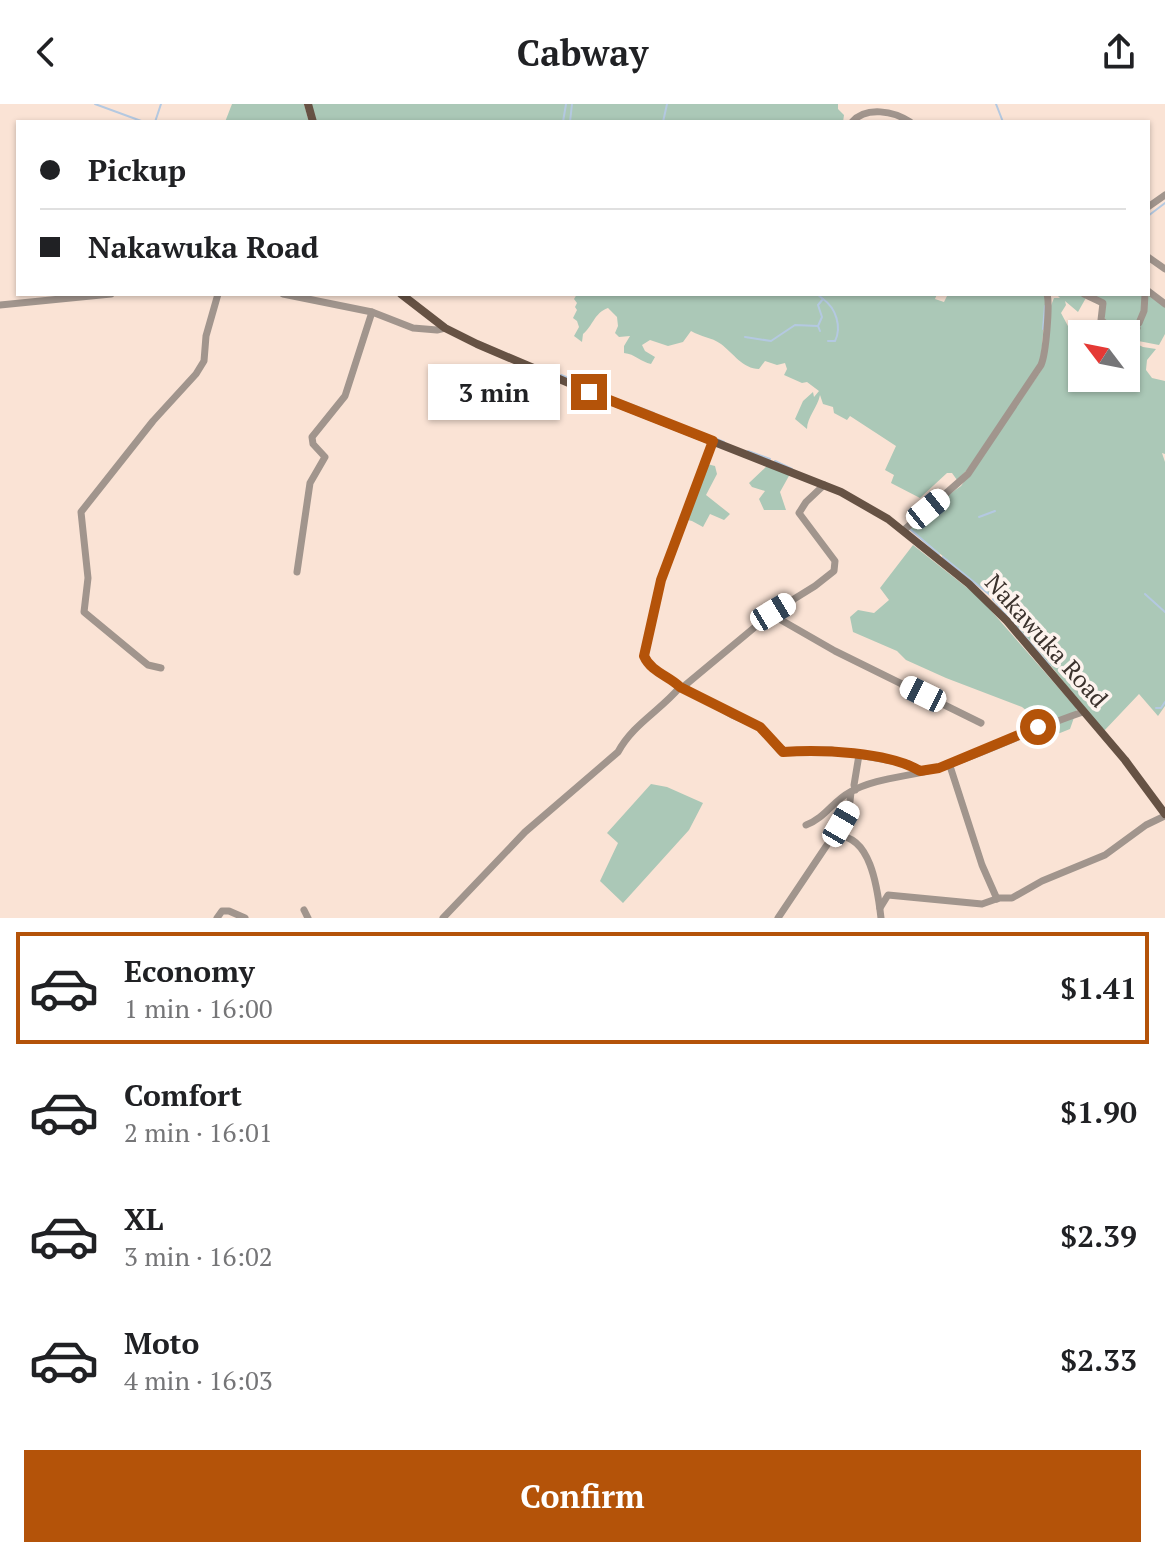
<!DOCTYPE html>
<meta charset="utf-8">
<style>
:root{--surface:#fff;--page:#f6f6f6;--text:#202124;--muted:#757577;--line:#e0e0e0;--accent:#b45309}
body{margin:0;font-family:"PT Serif",serif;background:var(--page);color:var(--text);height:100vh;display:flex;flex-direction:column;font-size:30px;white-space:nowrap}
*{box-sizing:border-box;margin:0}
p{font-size:26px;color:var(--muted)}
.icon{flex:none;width:44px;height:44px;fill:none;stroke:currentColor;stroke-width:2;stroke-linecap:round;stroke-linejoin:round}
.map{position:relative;height:814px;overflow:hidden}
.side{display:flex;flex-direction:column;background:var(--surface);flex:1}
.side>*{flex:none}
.banner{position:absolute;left:16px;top:16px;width:1134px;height:176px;border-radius:0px;box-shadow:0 2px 6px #0004;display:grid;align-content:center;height:176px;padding:0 24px;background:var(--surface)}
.needle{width:52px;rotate:302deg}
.controls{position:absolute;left:1068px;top:216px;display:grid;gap:16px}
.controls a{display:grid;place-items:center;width:72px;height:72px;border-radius:0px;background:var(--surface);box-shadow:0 2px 6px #0004;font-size:40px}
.end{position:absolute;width:36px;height:36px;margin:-18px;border:10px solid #b45309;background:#fff;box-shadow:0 0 0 4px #fff}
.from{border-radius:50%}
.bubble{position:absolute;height:56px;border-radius:0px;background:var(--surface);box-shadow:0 2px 6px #0004;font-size:26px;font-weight:700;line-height:56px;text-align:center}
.car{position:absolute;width:24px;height:48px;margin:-24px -12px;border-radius:10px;box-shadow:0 0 6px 2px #0007;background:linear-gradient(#fff 24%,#345 0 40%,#fff 0 76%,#345 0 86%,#fff 0)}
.banner b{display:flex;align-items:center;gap:28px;height:76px;font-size:30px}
.banner b+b{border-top:2px solid var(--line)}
.banner i{width:20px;height:20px;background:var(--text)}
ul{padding:14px 0 0;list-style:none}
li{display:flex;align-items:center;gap:24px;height:112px;margin:0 16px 12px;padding:0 8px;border:4px solid transparent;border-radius:0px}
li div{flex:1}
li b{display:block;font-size:30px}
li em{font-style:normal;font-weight:700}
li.selected{border-color:var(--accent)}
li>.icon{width:72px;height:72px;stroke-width:1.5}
.button{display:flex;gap:16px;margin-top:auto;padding:16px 24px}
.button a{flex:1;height:92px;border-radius:0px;background:var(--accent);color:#fff;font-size:32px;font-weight:700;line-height:92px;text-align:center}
header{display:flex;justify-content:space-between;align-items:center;height:104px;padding:0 24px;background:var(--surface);font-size:36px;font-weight:700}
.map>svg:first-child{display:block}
.green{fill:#abc8b7}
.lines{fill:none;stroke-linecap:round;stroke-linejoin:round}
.stream{stroke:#b4c9e1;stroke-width:2}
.minor{stroke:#a1958d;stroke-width:7}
.major{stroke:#665244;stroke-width:8}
.route{stroke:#b45309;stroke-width:10}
.labels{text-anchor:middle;stroke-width:7;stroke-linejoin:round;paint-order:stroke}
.street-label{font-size:24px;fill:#3b322d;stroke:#fdf3ee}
</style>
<header><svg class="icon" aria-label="back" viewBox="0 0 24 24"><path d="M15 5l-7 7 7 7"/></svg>Cabway<svg class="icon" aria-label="share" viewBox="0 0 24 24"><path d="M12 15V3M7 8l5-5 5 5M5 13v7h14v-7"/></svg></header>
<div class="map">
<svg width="1165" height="814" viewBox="0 0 1165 814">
<rect width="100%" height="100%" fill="#fae3d5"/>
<!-- green -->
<g class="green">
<path d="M232,0H304L309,18H225Z"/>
<path d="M311,0H838V5L844,11L843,18H316Z"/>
<path d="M577,190H937L935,195L944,198L948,190H1050C1042,216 1044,233 1040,258L967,366L957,376L952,369H947L920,394L891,379L894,371L885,366L896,342L850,312L847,316L834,309L833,303L823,300L820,291C818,302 807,314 807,325L795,315L803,297L813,288L814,293L819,287L807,278L802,279L784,271L787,265L785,259L777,261L765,257L759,265C743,265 733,249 721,240C711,233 701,233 691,227L683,238L668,242L650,236L642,241L645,247L655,253L651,260C641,258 635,250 624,249V242L630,232L619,233L615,229L618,222L617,213L608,204C594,209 593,222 583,230L582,238L574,232L579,223L577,217L573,214L577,206L575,203L577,199L574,195Z"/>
<path d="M1056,190L1087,192L1078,208L1065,197L1066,201L1061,209L1069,224L1082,234V274H1126V250L1130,251L1133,238L1143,243L1156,245L1147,256L1146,266L1152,274L1165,277V350L1162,349L1165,358V602L1158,612L1139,590L1103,628L1040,548L990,491L910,425L944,394L961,382L1041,267L1050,204L1054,194H1060Z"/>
<path d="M1086,190H1144C1143,219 1134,239 1105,220L1104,205Z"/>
<path d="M1147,190L1165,202V230L1159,241L1128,235Z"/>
<path d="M707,360L715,362L717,370L706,391L730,410L724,416L710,410L703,423L692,417L683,415Z"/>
<path d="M769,360L790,370L780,388L786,406H764L759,395L765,387L752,383L749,379Z"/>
<path d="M913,441L980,494L1077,605L1070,625L1060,629L1043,620L1022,603L946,574L906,556L897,547L853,528L850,513L858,506L874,509L889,496L880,484Z"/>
<path d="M651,680L667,683L703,699L689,726L623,799L600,777L618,739L607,729Z"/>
</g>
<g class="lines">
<!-- stream -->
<g class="stream">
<path d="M95,0L144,18"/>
<path d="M996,0L1003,18"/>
<path d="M155,18L161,0"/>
<path d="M563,18L566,0"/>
<path d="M570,18L572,0"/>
<path d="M663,18L667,0"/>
<path d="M1148,112L1165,99"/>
<path d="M817,190L823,195L818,201L822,213L818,222L820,227"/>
<path d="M823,195C836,204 842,223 835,237H828"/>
<path d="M1043,225L1045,202"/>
<path d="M745,233L771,237L795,221L818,222"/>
<path d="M561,271L574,276"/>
<path d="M580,279L594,285"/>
<path d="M611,293L654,309"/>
<path d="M700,328L724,338"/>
<path d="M748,347L770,355"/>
<path d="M775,357L792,365"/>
<path d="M979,413L995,407"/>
<path d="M910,425L939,450"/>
<path d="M943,453L990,491"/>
<path d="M1145,490L1165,508"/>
<path d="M993,495L1050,562"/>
<path d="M1156,604H1161L1165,598"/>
</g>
<!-- minor -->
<g class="minor">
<path d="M852,18C866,2 894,7 910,18"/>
<path d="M1148,103L1165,91"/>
<path d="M1148,153L1165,165"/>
<path d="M1148,187L1165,200"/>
<path d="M283,190L372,208L413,224L437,226L445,224"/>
<path d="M1084,190L1103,199L1101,216L1117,230"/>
<path d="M0,201L111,190"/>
<path d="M1126,231L1137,224L1133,220L1139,219L1144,207L1145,190"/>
<path d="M904,426L968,370L1041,261C1046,250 1050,200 1047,190"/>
<path d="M297,468L310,379L325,353L313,340L312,333L345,292L372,208"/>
<path d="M773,508L781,516L835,547L981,619"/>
<path d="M161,564L148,561L84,508L88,474L81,408L153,317L196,270L204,257L206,232L218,190"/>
<path d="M680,583H683L773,508L815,482L834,467L835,457L799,409L806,398L824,381"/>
<path d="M683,583L732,611L760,623L780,647L831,646L909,660L920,667"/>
<path d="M949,659L982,761L997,795"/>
<path d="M855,686L854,681L859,651"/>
<path d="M806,721C825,714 833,697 850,688C877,673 910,673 939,664C988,648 1034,624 1083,608"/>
<path d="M832,733C871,725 878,788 881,814"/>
<path d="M880,804L888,791L982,800L999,794H1012L1042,777L1105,751L1146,721L1165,712"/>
<path d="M304,806L308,814"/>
<path d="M217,814L222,807H229L245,814"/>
<path d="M443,814L525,728L618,648C633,620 660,607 680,583C669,572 651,568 644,552L661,476L713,337"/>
<path d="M778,814L841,720L849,706L851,688"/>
</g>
<!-- major -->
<g class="major">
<path d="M308,0L313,18"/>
<path d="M401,190L445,224L477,240L618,300L841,388L888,415L969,480L1007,517L1125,656L1165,710"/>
</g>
</g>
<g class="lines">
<!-- route -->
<path class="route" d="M589,288L713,337L661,476L644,552C651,568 669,572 680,583L760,623L783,648C820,645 889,648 920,667L939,664L1038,623"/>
</g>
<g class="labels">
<!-- street labels -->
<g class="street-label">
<text transform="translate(1046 537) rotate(48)" y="8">Nakawuka Road</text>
</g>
</g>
</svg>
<div class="controls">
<a><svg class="needle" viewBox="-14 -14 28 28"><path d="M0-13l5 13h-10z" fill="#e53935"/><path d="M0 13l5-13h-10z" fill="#757577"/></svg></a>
</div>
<i class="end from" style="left:1038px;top:623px"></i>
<i class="end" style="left:589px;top:288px"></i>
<div class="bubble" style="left:428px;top:260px;width:132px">3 min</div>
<i class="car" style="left:928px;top:405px;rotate:51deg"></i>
<i class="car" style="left:773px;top:508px;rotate:59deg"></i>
<i class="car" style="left:923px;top:590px;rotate:296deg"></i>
<i class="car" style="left:841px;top:720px;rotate:30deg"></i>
<div class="banner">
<b><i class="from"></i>Pickup</b>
<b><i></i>Nakawuka Road</b>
</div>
</div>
<section class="side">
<ul>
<li class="selected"><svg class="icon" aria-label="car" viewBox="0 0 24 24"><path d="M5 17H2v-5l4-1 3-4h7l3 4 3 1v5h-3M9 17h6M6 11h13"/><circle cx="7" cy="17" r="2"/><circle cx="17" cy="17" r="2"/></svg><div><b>Economy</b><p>1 min · 16:00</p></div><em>$1.41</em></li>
<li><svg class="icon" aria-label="car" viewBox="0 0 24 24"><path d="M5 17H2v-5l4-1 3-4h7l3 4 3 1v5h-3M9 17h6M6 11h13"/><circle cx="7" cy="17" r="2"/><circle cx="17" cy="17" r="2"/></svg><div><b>Comfort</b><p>2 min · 16:01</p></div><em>$1.90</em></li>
<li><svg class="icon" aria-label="car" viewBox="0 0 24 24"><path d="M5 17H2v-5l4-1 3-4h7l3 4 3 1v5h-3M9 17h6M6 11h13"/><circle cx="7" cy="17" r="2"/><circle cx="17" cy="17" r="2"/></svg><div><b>XL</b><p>3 min · 16:02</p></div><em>$2.39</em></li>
<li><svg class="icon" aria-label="car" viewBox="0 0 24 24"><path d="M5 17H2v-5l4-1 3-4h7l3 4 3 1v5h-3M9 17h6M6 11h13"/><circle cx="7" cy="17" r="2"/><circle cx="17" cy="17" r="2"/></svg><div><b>Moto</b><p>4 min · 16:03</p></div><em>$2.33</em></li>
</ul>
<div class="button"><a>Confirm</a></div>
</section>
